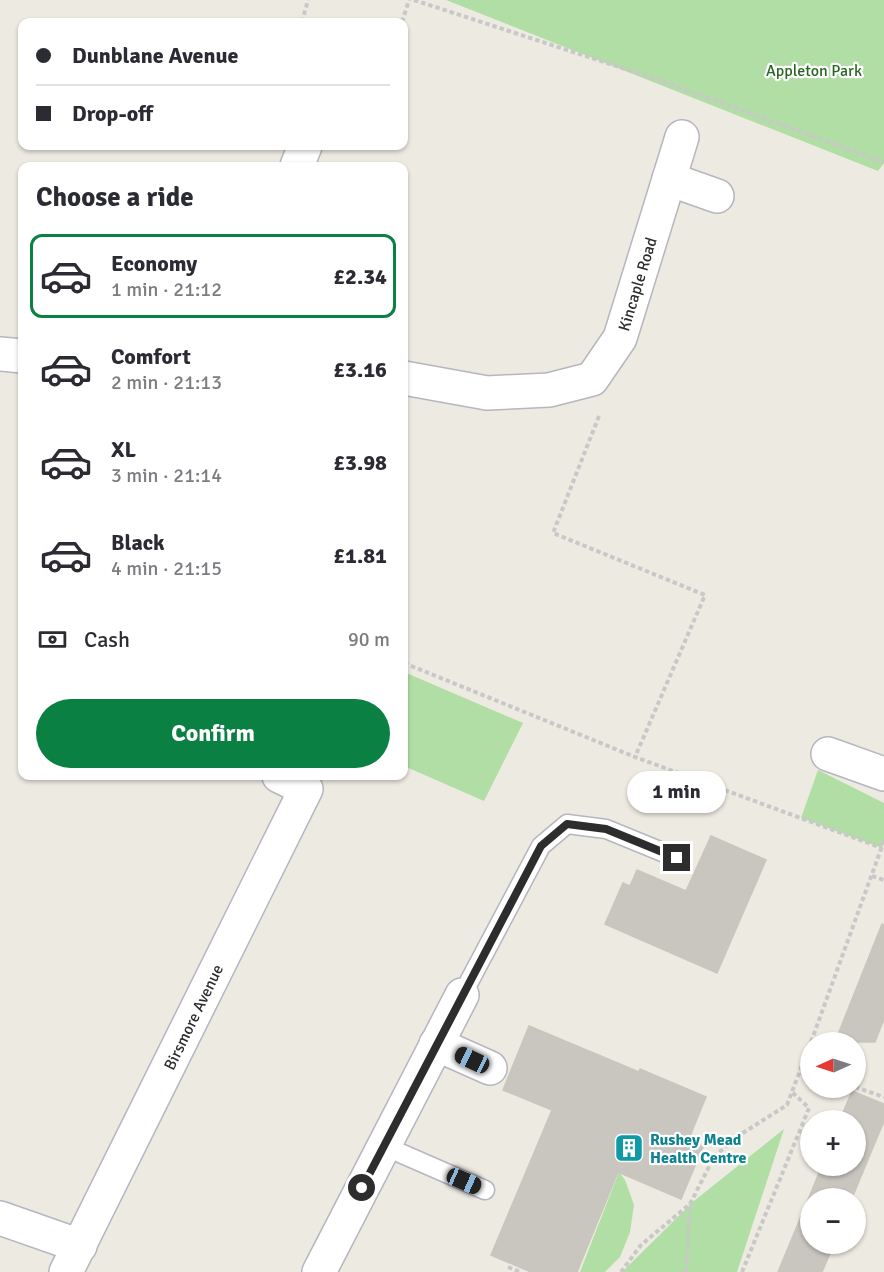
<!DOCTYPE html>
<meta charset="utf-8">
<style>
:root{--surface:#fff;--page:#f7f7f7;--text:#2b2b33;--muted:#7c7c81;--line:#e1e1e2;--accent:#0b8043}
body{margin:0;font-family:Signika,sans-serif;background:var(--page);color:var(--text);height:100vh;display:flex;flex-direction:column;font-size:22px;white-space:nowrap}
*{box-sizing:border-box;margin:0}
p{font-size:20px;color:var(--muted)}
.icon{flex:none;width:33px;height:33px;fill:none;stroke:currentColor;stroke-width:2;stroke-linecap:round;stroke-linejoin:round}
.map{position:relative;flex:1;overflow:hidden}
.sheet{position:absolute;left:18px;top:162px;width:390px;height:618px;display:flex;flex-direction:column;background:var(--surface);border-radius:12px;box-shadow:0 2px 4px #0004}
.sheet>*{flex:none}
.hud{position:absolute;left:18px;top:18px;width:390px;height:132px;border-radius:12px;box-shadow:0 2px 4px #0004;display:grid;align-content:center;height:132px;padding:0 18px;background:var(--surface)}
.needle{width:39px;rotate:267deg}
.controls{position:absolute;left:800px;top:1032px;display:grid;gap:12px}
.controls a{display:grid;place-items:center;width:66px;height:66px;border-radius:50%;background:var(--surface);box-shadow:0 2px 4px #0004;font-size:30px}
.end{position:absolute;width:27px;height:27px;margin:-14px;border:8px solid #2d2d2d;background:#fff;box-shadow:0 0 0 3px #fff}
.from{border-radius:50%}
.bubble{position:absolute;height:42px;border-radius:21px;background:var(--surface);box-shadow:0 2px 4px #0004;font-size:20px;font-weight:800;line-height:42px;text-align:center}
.car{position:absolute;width:18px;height:36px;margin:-18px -9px;border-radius:8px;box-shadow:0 0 4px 2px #0007;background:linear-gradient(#222 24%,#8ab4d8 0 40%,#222 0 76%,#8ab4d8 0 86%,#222 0)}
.hud b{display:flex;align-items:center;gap:21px;height:57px;font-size:22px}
.hud b+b{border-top:2px solid var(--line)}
.hud i{width:15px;height:15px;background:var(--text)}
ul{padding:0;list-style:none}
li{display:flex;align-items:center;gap:18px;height:84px;margin:0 12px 9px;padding:0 6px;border:3px solid transparent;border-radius:12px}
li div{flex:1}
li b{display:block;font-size:22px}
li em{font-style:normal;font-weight:800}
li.active{border-color:var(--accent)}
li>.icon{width:54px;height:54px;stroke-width:1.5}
h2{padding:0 18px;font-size:27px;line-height:72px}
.pay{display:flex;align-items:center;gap:15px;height:66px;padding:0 18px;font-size:22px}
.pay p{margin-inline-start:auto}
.button{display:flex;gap:12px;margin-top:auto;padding:12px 18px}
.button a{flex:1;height:69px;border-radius:36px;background:var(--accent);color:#fff;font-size:24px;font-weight:800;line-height:69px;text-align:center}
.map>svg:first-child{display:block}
.green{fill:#b1dea4}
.building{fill:#c9c6c0;stroke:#c9c6bb;stroke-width:1.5}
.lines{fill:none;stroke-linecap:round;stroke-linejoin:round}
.service-casing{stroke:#b5b6bf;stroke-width:21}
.minor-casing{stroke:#b5b6bf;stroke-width:36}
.path{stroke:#c8c8c8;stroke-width:4;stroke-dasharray:4.5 3;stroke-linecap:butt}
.service{stroke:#fff;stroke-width:18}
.minor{stroke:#fff;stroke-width:33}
.route{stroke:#2d2d2d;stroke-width:8}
.labels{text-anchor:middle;stroke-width:4.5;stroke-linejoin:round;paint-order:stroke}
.park-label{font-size:16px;fill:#296523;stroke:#fff}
.street-label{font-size:16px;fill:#2d2d2d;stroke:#fff}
.culture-label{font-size:16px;font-weight:bold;fill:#0d838f;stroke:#fff;text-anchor:start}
</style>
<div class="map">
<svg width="884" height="1272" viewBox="0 0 884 1272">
<rect width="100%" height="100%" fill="#edeae2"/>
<!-- green -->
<g class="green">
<path d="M446,0H884V163L878,171Z"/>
<path d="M404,672L523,723L484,801L404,766Z"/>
<path d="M818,770L884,803V841L882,848L801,818Z"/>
<path d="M784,1129L737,1272H622L694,1201Z"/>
<path d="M619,1172L625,1180L634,1205L630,1232L620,1257L605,1272H580Z"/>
</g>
<!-- building -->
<g class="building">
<path d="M711,836L766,860L717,973L605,924L623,883L630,886L637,870L686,891Z"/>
<path d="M882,924L884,925V1019L875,1042H835Z"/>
<path d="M529,1026L639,1072L640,1069L706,1097L688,1141L703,1147L681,1199L618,1172L577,1272H531L491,1255L552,1110L503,1090Z"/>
<path d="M852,1091L884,1104V1121L852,1198H810V1244H834L822,1272H778L822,1166H855V1120H840Z"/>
</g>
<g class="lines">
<!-- service casing -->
<g class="service-casing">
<g id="service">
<path d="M462,995L541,846L567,824L606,829L677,858"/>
<path d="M384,1146L485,1190"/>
</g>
</g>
<!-- minor casing -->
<g class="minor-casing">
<g id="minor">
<path d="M297,166L305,146"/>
<path d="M669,179L717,196"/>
<path d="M0,354L22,356"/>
<path d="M404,378L487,393L549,390L592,379L620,338L682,137"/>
<path d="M828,754L884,774"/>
<path d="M436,1044L490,1068"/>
<path d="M0,1218L80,1246"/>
<path d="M66,1272L306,789L279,776"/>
<path d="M319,1272L462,995"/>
</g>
</g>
<!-- path -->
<g class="path">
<path d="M414,0L662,81L884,162"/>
<path d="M302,22L308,0"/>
<path d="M402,22L409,0"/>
<path d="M599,416L553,533L705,595L635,757"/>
<path d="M404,663L635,757L882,848"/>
<path d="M872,876L884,880"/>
<path d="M811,1042L884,841"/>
<path d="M801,1069L810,1072"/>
<path d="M855,1087L884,1097"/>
<path d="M508,1267L520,1272"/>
<path d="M621,1272L641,1245L690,1204L714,1157L735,1138L787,1105L810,1044"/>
<path d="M686,1272L690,1204"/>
<path d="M742,1272L809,1108L792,1092"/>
</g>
<!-- service -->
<use href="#service" class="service"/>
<!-- minor -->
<use href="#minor" class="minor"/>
</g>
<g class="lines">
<!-- route -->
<path class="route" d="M362,1188L541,846L567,824L606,829L677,858"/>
</g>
<!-- icons -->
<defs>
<g id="building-square" transform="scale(1.5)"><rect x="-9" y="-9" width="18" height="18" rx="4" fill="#0f9aa8" stroke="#fff"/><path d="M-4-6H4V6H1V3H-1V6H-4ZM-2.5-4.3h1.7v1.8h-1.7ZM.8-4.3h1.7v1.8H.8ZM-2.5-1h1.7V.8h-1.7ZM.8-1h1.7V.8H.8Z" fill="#fff"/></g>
</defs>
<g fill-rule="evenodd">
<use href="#building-square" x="629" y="1148"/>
</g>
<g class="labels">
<!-- park labels -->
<g class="park-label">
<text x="814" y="76">Appleton Park</text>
</g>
<!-- street labels -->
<g class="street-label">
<text transform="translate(637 284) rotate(-73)" y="6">Kincaple Road</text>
<text transform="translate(193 1017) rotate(-64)" y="6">Birsmore Avenue</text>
</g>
<!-- culture labels -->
<g class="culture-label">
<text x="650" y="1145">Rushey Mead<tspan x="650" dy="18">Health Centre</tspan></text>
</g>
</g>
</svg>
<div class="controls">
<a><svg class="needle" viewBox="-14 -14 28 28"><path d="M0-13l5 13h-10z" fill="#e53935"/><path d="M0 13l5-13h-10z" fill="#7c7c81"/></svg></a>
<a>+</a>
<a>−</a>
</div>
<i class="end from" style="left:362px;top:1188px"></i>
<i class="end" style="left:677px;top:858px"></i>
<div class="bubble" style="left:627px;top:771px;width:99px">1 min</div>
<i class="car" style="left:472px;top:1060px;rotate:295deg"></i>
<i class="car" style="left:464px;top:1181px;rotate:114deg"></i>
<div class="hud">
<b><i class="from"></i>Dunblane Avenue</b>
<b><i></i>Drop-off</b>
</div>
<section class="sheet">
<h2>Choose a ride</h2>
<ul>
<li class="active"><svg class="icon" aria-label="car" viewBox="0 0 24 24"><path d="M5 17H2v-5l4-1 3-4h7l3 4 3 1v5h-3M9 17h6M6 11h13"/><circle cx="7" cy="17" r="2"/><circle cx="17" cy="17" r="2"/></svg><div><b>Economy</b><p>1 min · 21:12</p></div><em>£2.34</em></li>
<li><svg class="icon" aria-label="car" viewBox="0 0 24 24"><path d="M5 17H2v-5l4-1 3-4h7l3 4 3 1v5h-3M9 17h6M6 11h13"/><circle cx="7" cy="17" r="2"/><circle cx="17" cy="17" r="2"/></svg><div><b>Comfort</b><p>2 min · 21:13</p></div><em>£3.16</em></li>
<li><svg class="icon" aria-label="car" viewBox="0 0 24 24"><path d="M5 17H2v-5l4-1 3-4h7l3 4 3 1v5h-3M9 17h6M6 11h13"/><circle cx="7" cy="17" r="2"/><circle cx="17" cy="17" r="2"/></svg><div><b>XL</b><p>3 min · 21:14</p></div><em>£3.98</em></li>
<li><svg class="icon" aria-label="car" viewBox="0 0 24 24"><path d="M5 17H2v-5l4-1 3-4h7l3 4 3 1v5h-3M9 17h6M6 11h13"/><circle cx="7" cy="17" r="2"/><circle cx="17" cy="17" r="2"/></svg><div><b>Black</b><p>4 min · 21:15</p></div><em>£1.81</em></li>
</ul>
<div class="pay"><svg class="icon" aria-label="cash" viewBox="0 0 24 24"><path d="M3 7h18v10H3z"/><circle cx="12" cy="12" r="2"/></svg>Cash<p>90 m</p></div>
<div class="button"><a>Confirm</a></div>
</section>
</div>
